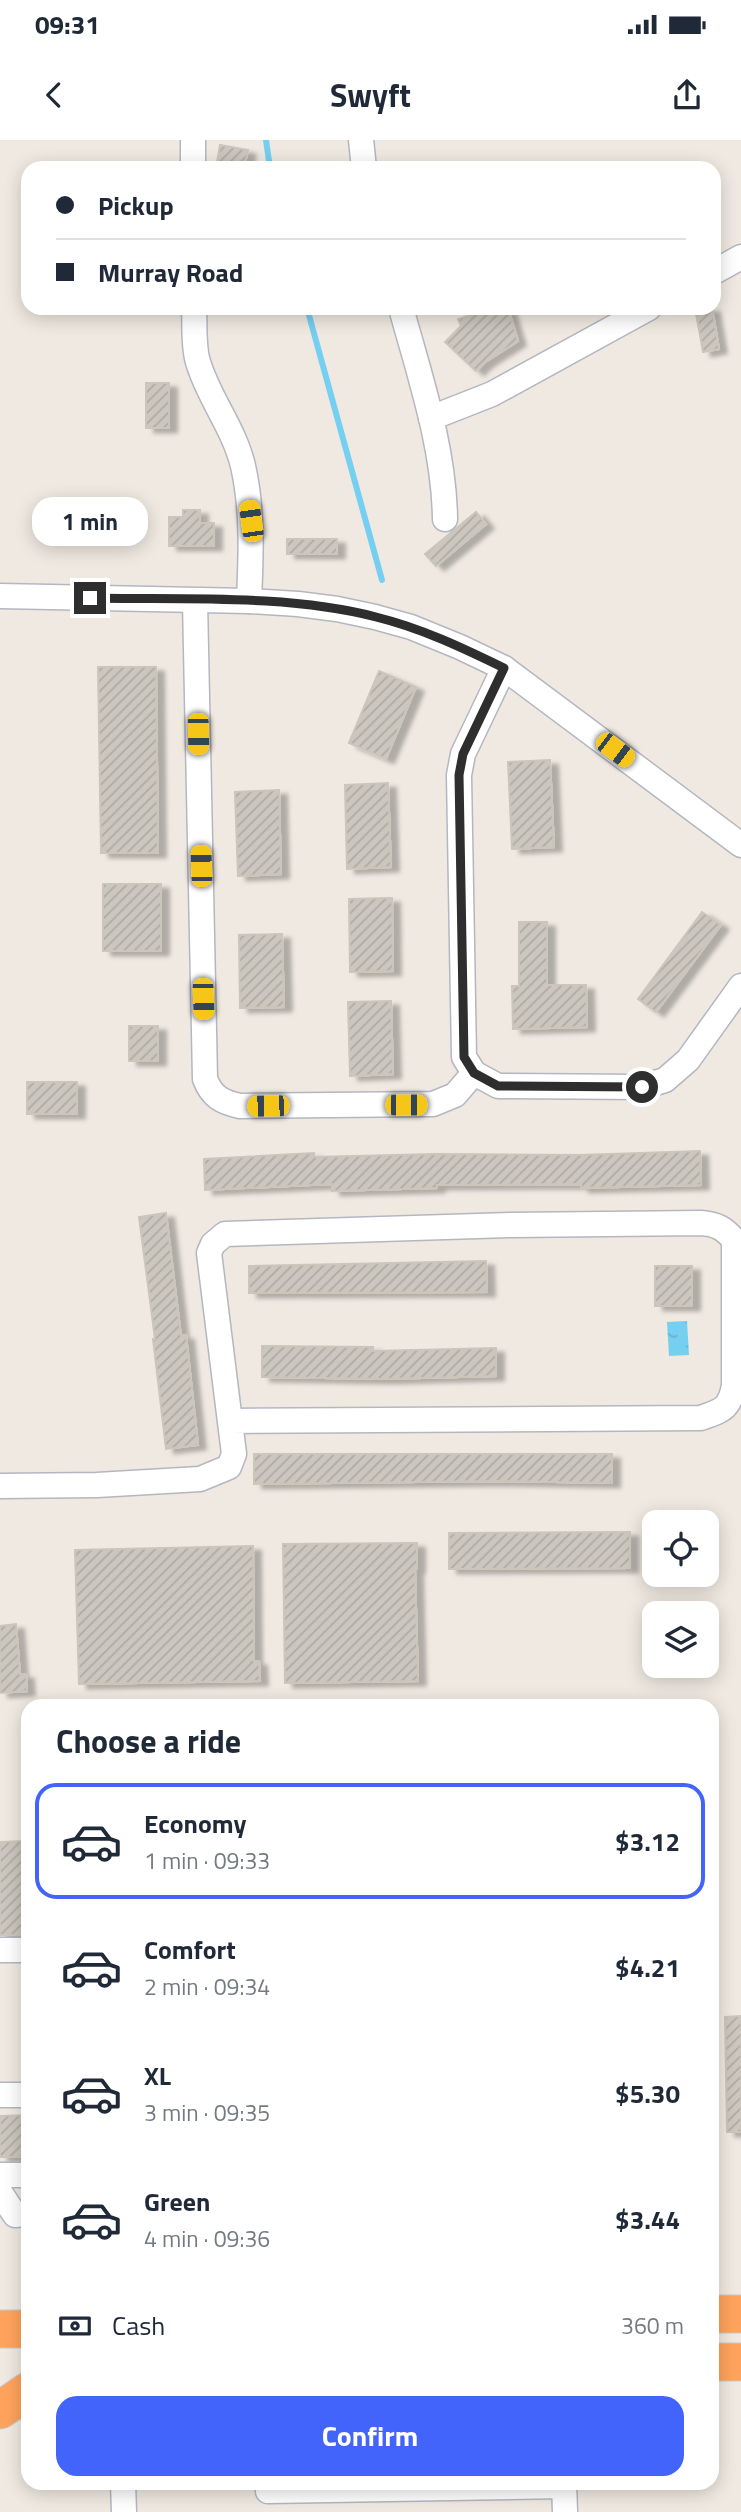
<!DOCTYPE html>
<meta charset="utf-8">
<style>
:root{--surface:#fff;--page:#f2f2f3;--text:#1f2937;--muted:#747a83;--line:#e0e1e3;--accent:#4264fb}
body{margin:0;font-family:"Titillium Web",sans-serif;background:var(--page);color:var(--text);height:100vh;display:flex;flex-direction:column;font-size:26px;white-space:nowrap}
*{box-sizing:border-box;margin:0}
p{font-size:23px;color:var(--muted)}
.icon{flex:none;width:38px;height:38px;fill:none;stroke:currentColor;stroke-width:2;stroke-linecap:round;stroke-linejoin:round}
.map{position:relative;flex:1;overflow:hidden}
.panel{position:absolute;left:21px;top:1559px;width:698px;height:791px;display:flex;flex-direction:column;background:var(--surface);border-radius:21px;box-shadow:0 4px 18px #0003}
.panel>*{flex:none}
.guide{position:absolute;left:21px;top:21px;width:700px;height:154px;border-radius:21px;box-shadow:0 4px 18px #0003;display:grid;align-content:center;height:154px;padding:0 35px;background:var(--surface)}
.controls{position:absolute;left:642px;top:1370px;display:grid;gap:14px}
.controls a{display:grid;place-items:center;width:77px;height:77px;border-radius:14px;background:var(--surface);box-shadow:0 4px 18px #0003;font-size:35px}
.end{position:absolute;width:32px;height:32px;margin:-16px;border:9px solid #2e2e2e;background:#fff;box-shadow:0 0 0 4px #fff}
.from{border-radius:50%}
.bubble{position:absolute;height:49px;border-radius:21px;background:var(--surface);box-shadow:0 4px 18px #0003;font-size:23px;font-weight:700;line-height:49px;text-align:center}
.car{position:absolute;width:21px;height:42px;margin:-21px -10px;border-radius:9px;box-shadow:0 0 5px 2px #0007;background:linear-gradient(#f5c518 24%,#345 0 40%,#f5c518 0 76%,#345 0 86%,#f5c518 0)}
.guide b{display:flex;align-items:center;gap:24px;height:66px;font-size:26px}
.guide b+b{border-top:2px solid var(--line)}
.guide i{width:18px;height:18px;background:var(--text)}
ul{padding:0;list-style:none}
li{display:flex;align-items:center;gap:21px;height:116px;margin:0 14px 10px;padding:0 21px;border:4px solid transparent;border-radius:21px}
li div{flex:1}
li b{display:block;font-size:26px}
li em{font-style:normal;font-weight:700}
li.current{border-color:var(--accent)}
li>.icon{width:63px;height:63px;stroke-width:1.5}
h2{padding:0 35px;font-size:32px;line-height:84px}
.pay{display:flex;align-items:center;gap:18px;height:77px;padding:0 35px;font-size:26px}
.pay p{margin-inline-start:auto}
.button{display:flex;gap:14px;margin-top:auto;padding:14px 35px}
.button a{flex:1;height:80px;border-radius:21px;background:var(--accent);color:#fff;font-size:28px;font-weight:700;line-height:80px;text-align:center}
.status{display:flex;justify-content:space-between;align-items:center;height:49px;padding:0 35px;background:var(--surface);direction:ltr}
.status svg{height:19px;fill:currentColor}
header{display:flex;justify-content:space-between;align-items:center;height:91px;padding:0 35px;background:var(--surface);font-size:32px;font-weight:700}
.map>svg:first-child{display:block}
.water{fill:url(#water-ripples)}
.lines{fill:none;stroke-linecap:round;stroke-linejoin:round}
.stream{stroke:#75cff0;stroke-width:6}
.building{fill:url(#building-hatch);stroke:#cbc5ba;stroke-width:2;filter:url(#shadow)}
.minor-casing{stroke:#b4b7c1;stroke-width:27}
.highway-casing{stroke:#c9c9c9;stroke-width:39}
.minor{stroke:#fff;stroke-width:24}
.highway{stroke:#ffa35c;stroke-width:37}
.route{stroke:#2e2e2e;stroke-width:9}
</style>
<div class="status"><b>09:31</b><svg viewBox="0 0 49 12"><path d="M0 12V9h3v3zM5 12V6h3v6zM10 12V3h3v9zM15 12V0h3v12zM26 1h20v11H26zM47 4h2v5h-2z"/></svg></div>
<header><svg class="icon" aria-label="back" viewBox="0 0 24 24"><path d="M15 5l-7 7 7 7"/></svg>Swyft<svg class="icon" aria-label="share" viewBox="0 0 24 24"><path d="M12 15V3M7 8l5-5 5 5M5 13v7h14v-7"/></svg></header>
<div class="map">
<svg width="741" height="2372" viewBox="0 0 741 2372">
<defs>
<pattern id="water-ripples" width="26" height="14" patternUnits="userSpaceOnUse" patternTransform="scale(1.75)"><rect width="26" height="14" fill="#75cff0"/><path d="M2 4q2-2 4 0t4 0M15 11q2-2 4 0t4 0" fill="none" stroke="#66b2ce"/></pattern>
<pattern id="building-hatch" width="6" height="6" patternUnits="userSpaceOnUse" patternTransform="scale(1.75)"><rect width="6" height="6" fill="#cbc7bf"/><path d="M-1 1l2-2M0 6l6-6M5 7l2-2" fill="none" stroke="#afaba4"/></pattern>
<filter id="shadow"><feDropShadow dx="8" dy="4.5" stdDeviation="2" flood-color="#0004"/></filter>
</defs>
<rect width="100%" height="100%" fill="#efe9e1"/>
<!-- water -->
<path class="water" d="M687,1181L689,1215L669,1216L667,1182Z"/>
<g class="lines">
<!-- stream -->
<g class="stream">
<path d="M266,0L270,28"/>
<path d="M307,168L382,440"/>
</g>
</g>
<!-- building -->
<g class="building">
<path d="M220,5L248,10L244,28H216Z"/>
<path d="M493,168H508L518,201L484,223L476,231L445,202L461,186L458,179Z"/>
<path d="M695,168H712L719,209L703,212Z"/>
<rect x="146" y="243" width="23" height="45"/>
<path d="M183,370H200V383H214V406H169V377H183Z"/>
<path d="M476,372L486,384L436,426L425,414Z"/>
<rect x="287" y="399" width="50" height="15"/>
<path d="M98,527H156L158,713H101Z"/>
<path d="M379,531L416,547L386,619L349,603Z"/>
<path d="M550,620L554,707L512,709L508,622Z"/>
<path d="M388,643L391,727L347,729L345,645Z"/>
<path d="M279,650L281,734L238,736L235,652Z"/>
<rect x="103" y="744" width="58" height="67"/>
<path d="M392,758L393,831L350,832L349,759Z"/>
<path d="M702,772L721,785L656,872L638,859Z"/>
<path d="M519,782H547V845H586L587,887L513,889L512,846H519Z"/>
<path d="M282,794L284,867L240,868L239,795Z"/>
<path d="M391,861L393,934L350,936L348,862Z"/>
<rect x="129" y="886" width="29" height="35"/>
<rect x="27" y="942" width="50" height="32"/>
<path d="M700,1011L701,1045L581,1048V1044L437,1045V1048L332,1051V1044L205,1050L204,1019L314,1013V1017L436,1014L580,1015Z"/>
<path d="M166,1073L181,1196L186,1195L198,1305L166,1309L153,1199H155L139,1077Z"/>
<path d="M486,1121L487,1152L249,1153V1126Z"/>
<rect x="655" y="1126" width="37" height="40"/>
<path d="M262,1206L373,1207V1211L496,1208V1236L385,1239L262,1237Z"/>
<path d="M254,1314H612V1343L498,1341L254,1344Z"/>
<path d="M630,1392V1428L449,1429V1393Z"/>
<path d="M417,1403V1429H415L418,1541L285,1543L283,1404Z"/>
<path d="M253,1406L254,1521H259L260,1541L79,1544L75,1410Z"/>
<path d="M16,1484L20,1534H26L27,1551L0,1553V1486Z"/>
<path d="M28,1701V1795H0V1702Z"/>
<path d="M741,1876V1992H727L725,1877Z"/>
<path d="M28,1975V2017H0V1976Z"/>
</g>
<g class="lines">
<!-- minor casing -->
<g class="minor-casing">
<g id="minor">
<path d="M361,0L364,28"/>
<path d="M193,28V0"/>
<path d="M714,132L741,117"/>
<path d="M194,168C195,185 193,206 198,222C209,259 234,288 243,326C253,370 251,416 249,461"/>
<path d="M401,168C420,237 444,307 445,379"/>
<path d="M431,278L492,254L649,168"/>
<path d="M0,456L249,461L298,464L337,469L375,477L411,487L460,507L504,528L741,705"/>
<path d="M195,461L205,939C212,957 222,962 240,966L433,964L455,955L474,933"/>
<path d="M504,528L463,614L459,635L464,917L474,933L498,946L642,947L665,940L688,920L741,846"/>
<path d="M0,1346L97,1345L200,1339L229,1327L234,1314L209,1113L213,1104L225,1094L511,1085L701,1083C716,1084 724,1088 734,1100V1246C729,1270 722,1270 701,1278L230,1281"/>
<path d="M0,1810H28"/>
<path d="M0,1955H28"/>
<path d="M0,2035H28"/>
<path d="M0,2052L15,2075L28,2074"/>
<path d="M123,2343L124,2372"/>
<path d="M564,2343L565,2372"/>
<path d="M268,2351L564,2346"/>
</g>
</g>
<!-- highway casing -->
<g class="highway-casing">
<g id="highway">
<path d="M712,2174H741"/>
<path d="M0,2189H28"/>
<path d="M712,2222H741"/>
<path d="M0,2270L28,2251"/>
</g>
</g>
<!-- minor -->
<use href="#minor" class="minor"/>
<!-- highway -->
<use href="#highway" class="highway"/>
</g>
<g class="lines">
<!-- route -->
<path class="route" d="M90,458C182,460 287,454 376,477C421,488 463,508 504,528L463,614L459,635L464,917L474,933L498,946L642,947"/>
</g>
</svg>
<div class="controls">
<a><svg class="icon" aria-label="locate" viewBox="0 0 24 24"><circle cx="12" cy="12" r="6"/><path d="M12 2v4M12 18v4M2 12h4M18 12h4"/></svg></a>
<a><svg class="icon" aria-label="layers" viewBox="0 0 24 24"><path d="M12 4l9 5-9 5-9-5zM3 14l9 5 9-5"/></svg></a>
</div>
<i class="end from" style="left:642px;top:947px"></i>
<i class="end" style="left:90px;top:458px"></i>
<div class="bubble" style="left:32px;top:357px;width:116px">1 min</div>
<i class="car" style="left:251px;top:381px;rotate:352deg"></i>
<i class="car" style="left:198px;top:594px;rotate:179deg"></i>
<i class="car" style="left:615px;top:610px;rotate:127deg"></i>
<i class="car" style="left:201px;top:726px;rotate:358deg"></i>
<i class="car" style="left:203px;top:859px;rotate:178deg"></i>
<i class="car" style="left:406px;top:965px;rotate:90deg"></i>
<i class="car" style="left:268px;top:966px;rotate:269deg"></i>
<div class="guide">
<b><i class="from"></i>Pickup</b>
<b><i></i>Murray Road</b>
</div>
<section class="panel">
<h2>Choose a ride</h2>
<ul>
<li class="current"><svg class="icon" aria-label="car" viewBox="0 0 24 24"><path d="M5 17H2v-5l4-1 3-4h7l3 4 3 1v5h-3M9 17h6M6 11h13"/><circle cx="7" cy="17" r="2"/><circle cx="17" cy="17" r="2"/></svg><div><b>Economy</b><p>1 min · 09:33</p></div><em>$3.12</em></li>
<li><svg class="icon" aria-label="car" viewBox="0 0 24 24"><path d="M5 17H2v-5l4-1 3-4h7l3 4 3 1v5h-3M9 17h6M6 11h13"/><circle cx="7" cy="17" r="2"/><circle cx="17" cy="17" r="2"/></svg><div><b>Comfort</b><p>2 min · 09:34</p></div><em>$4.21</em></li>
<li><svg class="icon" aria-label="car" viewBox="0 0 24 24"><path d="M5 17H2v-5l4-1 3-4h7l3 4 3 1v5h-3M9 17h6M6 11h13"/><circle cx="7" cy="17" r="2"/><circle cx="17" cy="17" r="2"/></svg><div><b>XL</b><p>3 min · 09:35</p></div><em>$5.30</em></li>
<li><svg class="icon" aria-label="car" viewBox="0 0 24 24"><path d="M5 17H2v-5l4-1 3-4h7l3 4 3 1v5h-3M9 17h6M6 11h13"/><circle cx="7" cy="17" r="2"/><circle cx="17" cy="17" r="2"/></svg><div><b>Green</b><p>4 min · 09:36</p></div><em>$3.44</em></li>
</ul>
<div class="pay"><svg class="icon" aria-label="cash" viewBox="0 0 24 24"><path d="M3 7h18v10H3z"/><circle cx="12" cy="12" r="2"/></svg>Cash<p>360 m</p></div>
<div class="button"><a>Confirm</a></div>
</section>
</div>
